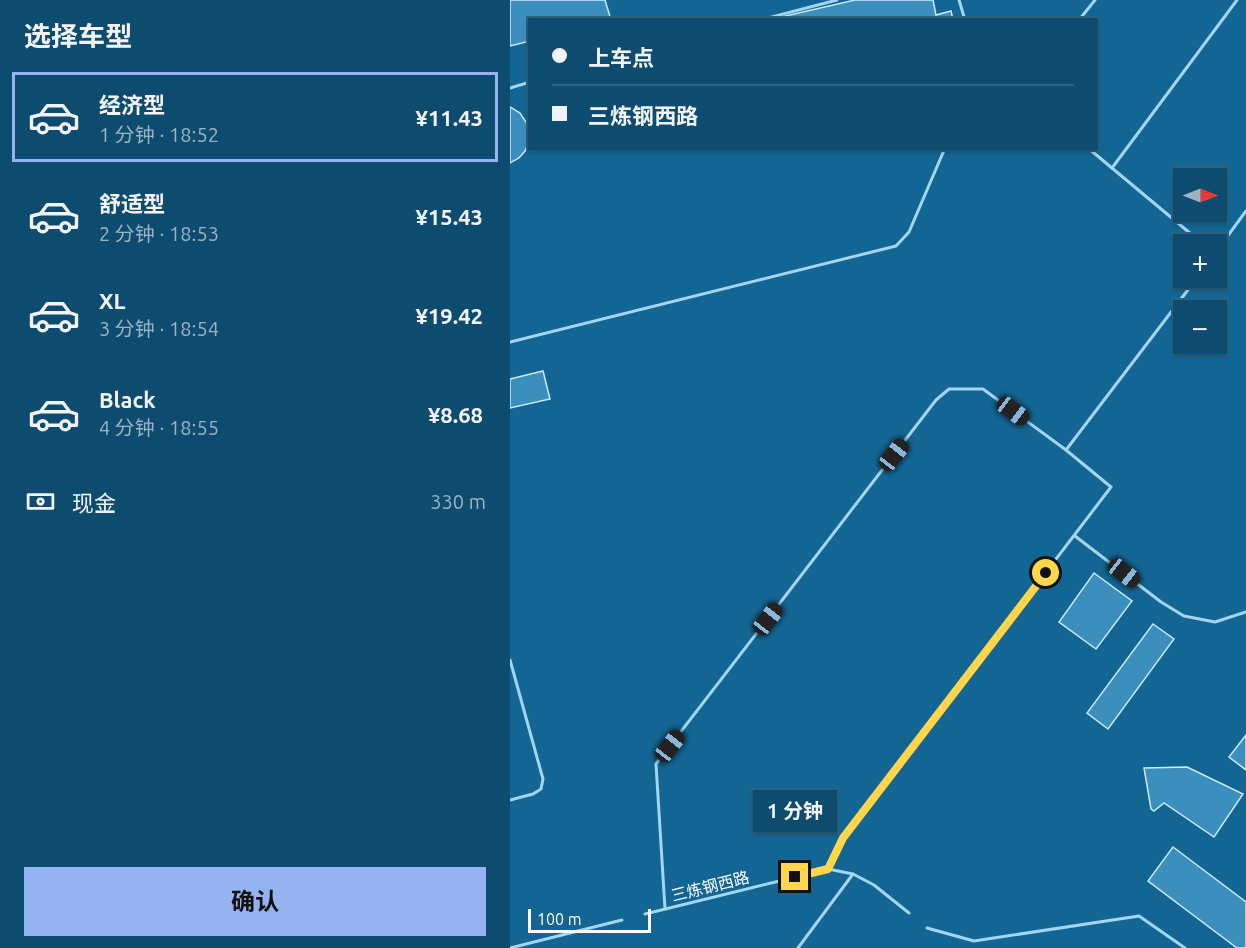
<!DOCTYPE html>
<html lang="zh">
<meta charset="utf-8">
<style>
:root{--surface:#0e4c6f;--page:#175374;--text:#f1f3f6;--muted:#9bb4c3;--line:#2e6382;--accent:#95b2f1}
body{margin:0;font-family:Ubuntu,"Noto Sans SC",sans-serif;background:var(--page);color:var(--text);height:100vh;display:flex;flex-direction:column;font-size:22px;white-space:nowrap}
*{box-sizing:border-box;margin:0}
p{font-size:20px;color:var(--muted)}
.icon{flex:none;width:33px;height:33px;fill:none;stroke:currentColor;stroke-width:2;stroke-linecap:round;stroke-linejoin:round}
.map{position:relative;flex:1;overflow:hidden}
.drawer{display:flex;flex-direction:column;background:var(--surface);width:510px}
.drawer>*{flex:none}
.guide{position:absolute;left:18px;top:18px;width:570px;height:132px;border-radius:0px;box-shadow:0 2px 4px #0004,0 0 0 2px var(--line);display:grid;align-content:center;height:132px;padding:0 24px;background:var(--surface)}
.needle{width:39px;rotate:90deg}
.buttons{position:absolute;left:663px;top:168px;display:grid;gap:12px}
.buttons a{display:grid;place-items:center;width:54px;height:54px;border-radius:0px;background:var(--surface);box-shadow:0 2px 4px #0004,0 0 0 2px var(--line);font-size:30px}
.scale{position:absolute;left:18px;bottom:15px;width:123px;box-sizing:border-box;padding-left:6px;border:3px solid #fff;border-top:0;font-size:16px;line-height:21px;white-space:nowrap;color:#fff;-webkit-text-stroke:4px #136594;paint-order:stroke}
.end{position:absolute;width:27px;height:27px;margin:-14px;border:8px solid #ffd54a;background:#111;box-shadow:0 0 0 3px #111}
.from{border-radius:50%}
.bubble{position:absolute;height:42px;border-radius:0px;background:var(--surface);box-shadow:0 2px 4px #0004,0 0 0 2px var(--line);font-size:20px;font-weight:700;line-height:42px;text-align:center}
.car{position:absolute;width:18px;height:36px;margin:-18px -9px;border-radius:8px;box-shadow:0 0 4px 2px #0007;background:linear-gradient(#222 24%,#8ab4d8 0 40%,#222 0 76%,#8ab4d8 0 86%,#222 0)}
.guide b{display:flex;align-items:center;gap:21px;height:57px;font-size:22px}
.guide b+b{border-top:2px solid var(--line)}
.guide i{width:15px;height:15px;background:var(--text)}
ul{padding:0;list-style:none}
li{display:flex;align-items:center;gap:18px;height:90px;margin:0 12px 9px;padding:0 12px;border:3px solid transparent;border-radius:0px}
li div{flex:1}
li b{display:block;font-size:22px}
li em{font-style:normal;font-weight:700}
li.on{border-color:var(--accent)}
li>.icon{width:54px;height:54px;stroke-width:1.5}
h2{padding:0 24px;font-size:27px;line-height:72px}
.pay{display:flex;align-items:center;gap:15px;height:66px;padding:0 24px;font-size:22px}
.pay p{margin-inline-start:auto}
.button{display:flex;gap:12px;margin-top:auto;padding:12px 24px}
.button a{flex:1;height:69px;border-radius:0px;background:var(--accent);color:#111;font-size:24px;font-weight:700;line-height:69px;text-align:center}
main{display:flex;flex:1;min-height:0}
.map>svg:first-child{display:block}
.building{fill:#3c8fbc;stroke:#c9ebfd;stroke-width:1.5}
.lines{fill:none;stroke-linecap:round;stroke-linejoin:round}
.lane{stroke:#a2d6f2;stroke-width:3}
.route{stroke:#ffd54a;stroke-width:8}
.labels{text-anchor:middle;stroke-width:4.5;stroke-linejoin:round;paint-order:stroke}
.street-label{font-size:16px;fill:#fff;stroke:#136594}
</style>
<main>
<section class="drawer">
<h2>选择车型</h2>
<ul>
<li class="on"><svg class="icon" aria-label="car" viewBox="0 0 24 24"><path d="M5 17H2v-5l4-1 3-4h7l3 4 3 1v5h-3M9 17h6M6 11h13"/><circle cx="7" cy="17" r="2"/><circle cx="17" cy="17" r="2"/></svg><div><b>经济型</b><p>1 分钟 · 18:52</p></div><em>¥11.43</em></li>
<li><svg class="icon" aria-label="car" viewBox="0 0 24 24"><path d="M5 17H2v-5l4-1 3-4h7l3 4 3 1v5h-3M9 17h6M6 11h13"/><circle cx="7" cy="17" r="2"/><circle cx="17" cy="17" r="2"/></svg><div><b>舒适型</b><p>2 分钟 · 18:53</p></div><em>¥15.43</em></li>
<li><svg class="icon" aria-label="car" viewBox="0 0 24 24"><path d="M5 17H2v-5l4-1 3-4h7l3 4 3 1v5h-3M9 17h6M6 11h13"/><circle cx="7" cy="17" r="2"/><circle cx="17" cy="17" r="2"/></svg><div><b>XL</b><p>3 分钟 · 18:54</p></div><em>¥19.42</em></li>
<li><svg class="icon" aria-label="car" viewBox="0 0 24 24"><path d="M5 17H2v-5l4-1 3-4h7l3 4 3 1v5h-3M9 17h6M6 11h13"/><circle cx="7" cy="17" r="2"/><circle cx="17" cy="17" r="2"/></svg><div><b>Black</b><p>4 分钟 · 18:55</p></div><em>¥8.68</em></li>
</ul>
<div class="pay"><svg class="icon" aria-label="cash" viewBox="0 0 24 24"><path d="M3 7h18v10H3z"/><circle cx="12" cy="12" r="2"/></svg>现金<p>330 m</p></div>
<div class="button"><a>确认</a></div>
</section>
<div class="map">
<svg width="736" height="948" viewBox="0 0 736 948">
<rect width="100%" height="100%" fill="#136594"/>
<!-- building -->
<g class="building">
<path d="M0,0H95L101,20H20V41L0,46Z"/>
<path d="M345,0H423L426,15L441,11L443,20H272L271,17Z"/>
<path d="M0,107L10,113L16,122L19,131V141L15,151L9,158L0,163Z"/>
<path d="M33,371L40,399L0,408V379Z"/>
<path d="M584,573L622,601L586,649L549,622Z"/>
<path d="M643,624L664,639L598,729L577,713Z"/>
<path d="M736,735V770L719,757Z"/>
<path d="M677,767L733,794L704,837L654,803L644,811L641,809L634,768Z"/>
<path d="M663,847L736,902V948H727L638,881Z"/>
</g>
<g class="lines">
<!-- lane -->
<g class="lane">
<path d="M449,0L455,20"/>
<path d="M250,20L327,0"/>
<path d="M569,20L585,0"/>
<path d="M0,88L20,82"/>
<path d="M578,148L693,244"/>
<path d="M602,168L727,0"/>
<path d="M706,252L736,211"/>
<path d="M0,342L386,246L399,232L435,148"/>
<path d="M556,450L687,278"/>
<path d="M565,536L651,602L674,616L705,622L736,612"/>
<path d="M0,660L33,779L31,789L23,794L0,800"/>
<path d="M155,909L146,764L426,400L439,389H473L556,450L601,487L333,838L318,869"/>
<path d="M135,914L318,869L343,874L364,885L399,913"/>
<path d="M417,928L464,941L629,916L675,948"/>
<path d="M0,948L112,920"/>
<path d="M288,948L343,874"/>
</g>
</g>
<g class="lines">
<!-- route -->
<path class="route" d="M285,877L318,869L333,838L536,573"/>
</g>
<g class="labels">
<!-- street labels -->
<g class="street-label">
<text transform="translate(200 886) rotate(-14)" y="6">三炼钢西路</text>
</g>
</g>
</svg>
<div class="buttons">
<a><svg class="needle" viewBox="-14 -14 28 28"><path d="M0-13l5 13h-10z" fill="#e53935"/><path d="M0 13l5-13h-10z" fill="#9bb4c3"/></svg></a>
<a>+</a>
<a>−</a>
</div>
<div class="scale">100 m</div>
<i class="end from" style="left:536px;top:573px"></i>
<i class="end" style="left:285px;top:877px"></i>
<div class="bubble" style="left:243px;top:790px;width:84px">1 分钟</div>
<i class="car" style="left:503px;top:411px;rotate:127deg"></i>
<i class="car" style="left:384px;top:455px;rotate:38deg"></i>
<i class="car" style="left:614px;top:573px;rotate:128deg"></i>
<i class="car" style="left:258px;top:619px;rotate:38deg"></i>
<i class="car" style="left:160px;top:746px;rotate:38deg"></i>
<div class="guide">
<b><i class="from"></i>上车点</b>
<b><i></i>三炼钢西路</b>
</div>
</div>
</main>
